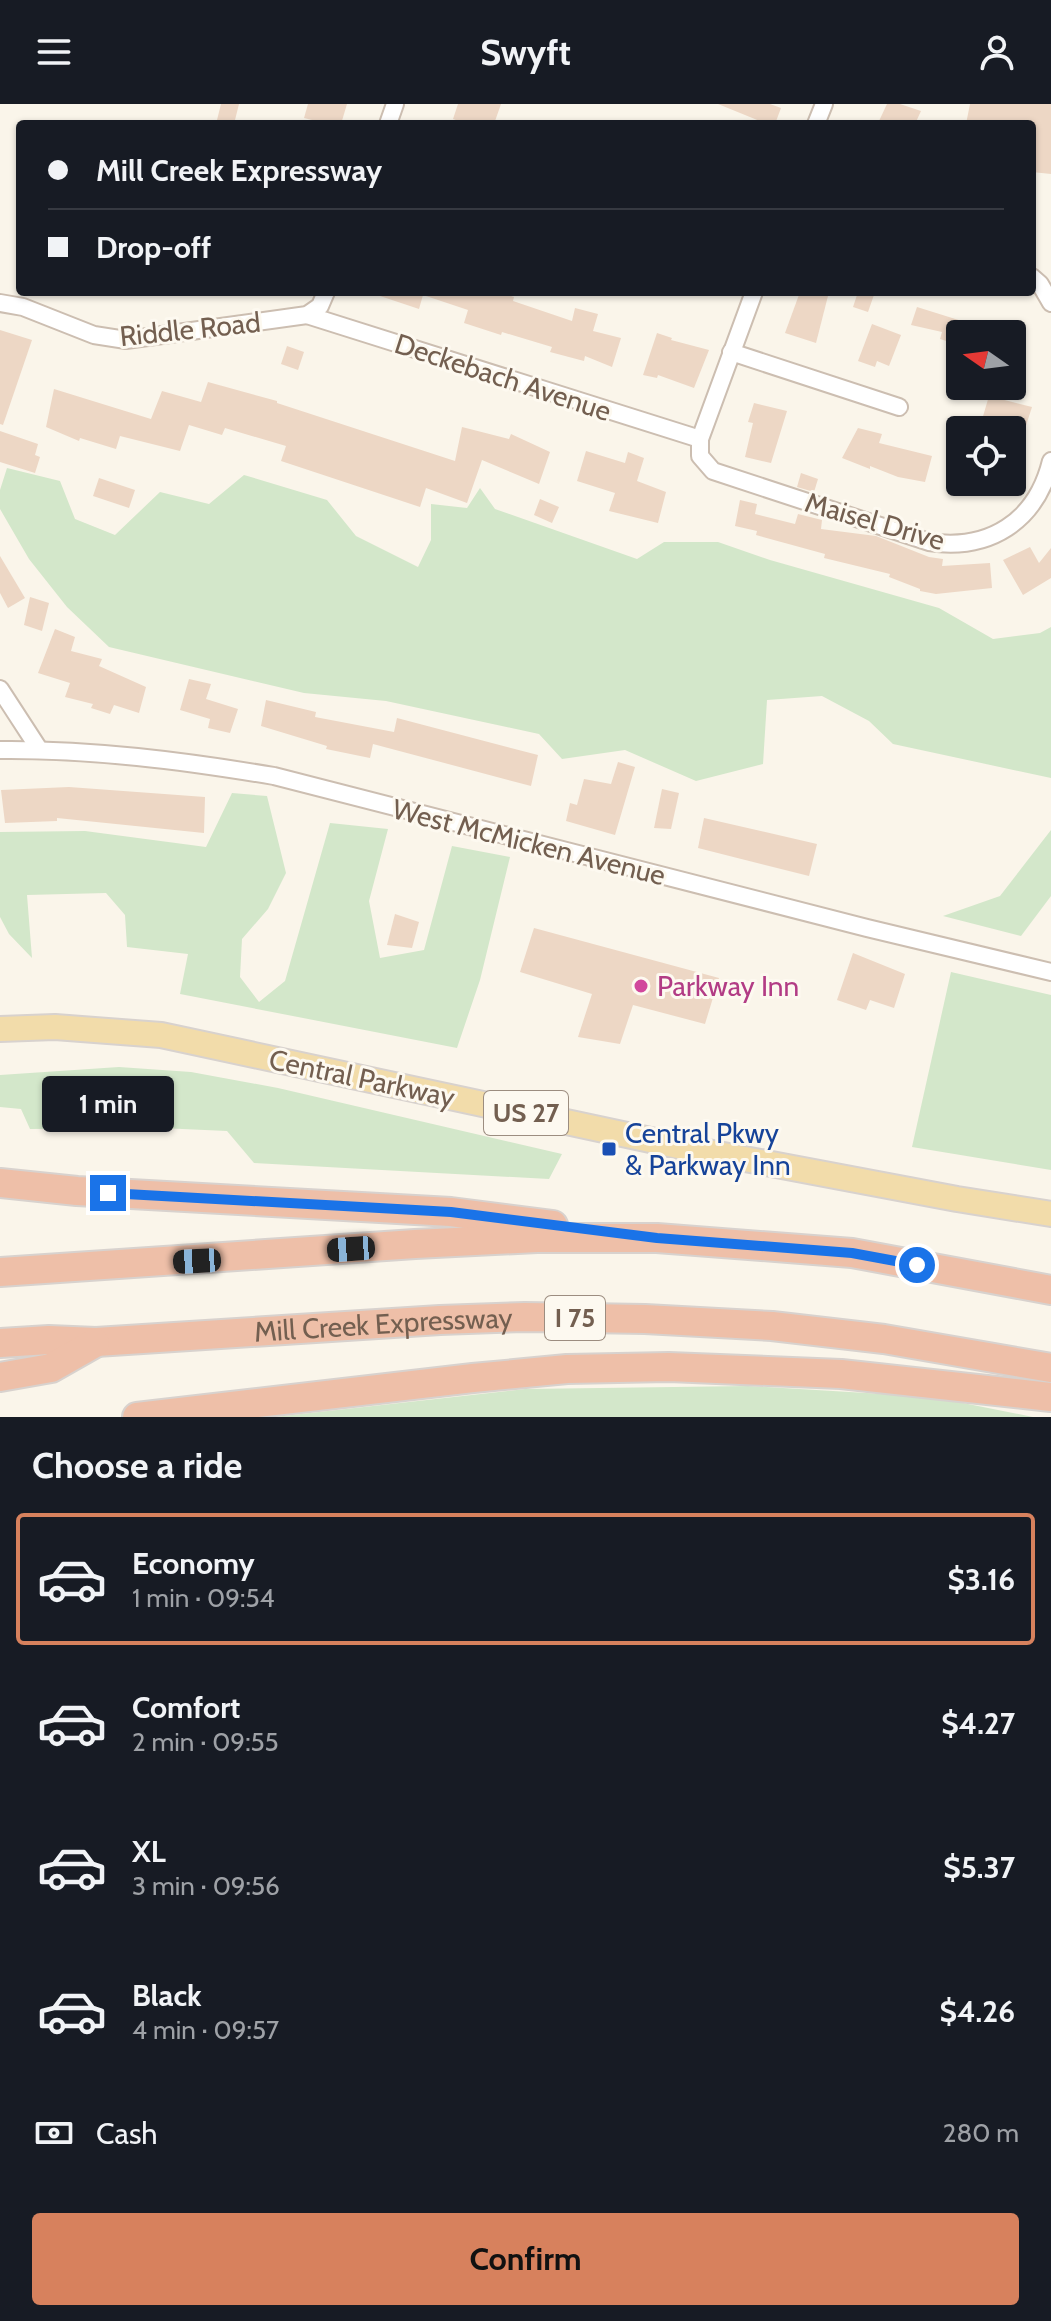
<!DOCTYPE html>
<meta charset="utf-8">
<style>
:root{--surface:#171b24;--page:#20242c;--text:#f1f3f6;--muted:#9ea1a6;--line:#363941;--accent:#d7815d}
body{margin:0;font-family:Cabin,sans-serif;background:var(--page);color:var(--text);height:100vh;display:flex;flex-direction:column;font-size:30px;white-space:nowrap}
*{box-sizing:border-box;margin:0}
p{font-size:26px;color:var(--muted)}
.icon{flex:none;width:44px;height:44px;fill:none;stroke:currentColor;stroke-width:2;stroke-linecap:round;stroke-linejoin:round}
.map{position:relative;height:1313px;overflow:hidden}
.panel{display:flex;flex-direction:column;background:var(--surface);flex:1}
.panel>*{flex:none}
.guide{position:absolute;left:16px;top:16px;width:1020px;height:176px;border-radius:8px;box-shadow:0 2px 6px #0004;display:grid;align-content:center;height:176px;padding:0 32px;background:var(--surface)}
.needle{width:52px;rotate:284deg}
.fabs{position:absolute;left:946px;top:216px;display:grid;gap:16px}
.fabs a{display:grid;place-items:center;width:80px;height:80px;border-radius:8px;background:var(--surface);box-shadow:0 2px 6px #0004;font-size:40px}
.end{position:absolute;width:36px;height:36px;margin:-18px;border:10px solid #1a73e8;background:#fff;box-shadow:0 0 0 4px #fff}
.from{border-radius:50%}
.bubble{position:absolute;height:56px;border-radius:8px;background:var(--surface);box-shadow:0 2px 6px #0004;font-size:26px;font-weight:800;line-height:56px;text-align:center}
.car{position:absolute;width:24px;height:48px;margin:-24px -12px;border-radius:10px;box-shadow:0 0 6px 2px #0007;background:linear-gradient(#222 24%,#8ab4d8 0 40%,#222 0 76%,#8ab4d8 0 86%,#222 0)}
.guide b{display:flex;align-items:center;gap:28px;height:76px;font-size:30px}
.guide b+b{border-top:2px solid var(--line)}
.guide i{width:20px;height:20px;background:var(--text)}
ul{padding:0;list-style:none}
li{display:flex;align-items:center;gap:24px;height:132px;margin:0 16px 12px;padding:0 16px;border:4px solid transparent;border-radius:8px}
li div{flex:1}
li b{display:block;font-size:30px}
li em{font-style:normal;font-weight:800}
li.selected{border-color:var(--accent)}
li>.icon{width:72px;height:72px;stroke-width:1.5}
h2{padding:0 32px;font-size:36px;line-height:96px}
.pay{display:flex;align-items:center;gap:20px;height:88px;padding:0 32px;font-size:30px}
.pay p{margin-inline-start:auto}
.action{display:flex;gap:16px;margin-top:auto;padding:16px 32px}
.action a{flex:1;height:92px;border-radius:8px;background:var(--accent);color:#111;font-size:32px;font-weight:800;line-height:92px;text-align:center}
header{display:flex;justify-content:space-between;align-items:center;height:104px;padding:0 32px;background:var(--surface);font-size:36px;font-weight:800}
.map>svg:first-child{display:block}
.green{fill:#d3e7ca}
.building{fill:#edd7c5}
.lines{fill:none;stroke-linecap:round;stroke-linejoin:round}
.street-casing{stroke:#ccbeb1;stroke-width:20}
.primary-casing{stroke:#d8d2ce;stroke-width:28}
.highway-casing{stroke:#d8d2ce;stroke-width:32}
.street{stroke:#fff;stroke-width:16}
.primary{stroke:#f2dcaa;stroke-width:24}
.highway{stroke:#eebfa8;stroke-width:28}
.route{stroke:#1a73e8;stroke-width:10}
.hotel-dot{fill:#d1479c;stroke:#fdf9f0;stroke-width:3}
.transit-dot{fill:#1a4fb4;stroke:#fdf9f0;stroke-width:3}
.labels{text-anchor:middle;stroke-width:6;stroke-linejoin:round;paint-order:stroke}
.shield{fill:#fdf9f0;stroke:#9c8d80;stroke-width:2}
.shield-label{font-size:26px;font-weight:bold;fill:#735f50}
.street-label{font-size:28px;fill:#735f50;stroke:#fdf9f0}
.hotel-label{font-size:28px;fill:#b23c85;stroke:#fdf9f0;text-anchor:start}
.transit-label{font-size:28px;fill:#164399;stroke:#fdf9f0;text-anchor:start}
</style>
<header><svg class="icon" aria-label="menu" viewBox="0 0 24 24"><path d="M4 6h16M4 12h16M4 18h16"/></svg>Swyft<svg class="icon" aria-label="person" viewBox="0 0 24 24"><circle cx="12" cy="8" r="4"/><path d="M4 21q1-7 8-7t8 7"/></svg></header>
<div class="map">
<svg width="1051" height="1313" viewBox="0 0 1051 1313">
<rect width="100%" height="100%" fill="#faf5ea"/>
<!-- green -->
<g class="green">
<path d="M7,364L60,377L75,415L115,431L160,388L209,400L244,371L327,396L356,432L418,463L431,436V400L467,404L480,384L495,405L637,455L664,438H718L770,456L939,504L993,535L1040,529L1051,523V674L893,640L869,617L822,592L767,596L763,660L696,677L625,646L562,655L539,630L386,597L304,589L109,543L67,503L29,455L0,405V386Z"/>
<path d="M232,689L267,692L286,769L268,805L242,835L240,873L259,898L285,877L330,719L388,725L369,797L380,854L424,846L452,742L510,753L480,876L457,944L180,890L188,850L127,843L125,811L106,789L27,791L32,854L9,830L0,813V728L85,727L206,743Z"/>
<path d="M1051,726V792L1021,832L943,812L1000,792Z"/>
<path d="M951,868L1051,891V1066L912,1043Z"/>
<path d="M119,963L191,968L278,984L562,1050L549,1075L254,1059L227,1027L160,1024L30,1025L21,1005L0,1003V971Z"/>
<path d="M748,1282L933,1293L1033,1313H274L525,1285Z"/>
</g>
<!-- building -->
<g class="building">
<path d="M221,0H239L234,20H216Z"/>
<path d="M308,0H347L341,20H328L304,14Z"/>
<path d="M458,0H501L494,20H467L453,15Z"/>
<path d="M718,0H770L781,4L775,20H767Z"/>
<path d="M887,0H900L921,7L915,20H889L879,17Z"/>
<path d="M970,0H1051V70L1032,68V20H966Z"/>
<path d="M377,188H499L514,193L513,197L572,217L575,204L598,210L593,227L621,234L612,263L585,252L584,257L550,248L552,243L502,228L501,231L464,219L468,206L423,191L419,205L377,191Z"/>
<path d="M800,188H829L816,239L785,229Z"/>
<path d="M858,188H875L868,208L853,203Z"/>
<path d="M917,203L965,218L962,230H960L959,241L940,235L942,228L911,221Z"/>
<path d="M872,220L901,231L889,262L877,257L875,263L858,257Z"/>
<path d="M0,226L32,236L3,321L0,320Z"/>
<path d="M657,229L672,234L671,236L709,246L694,284L658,271L657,274L643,271Z"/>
<path d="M287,242L304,248L298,266L281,260Z"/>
<path d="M208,278L277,297V299L455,357L462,323L509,335L511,330L550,348L539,380L482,356L467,399L426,384L420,403L281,357L286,342L225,324L222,331L189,321L180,347L120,332L116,345L80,334L79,337L46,323L54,285L151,315L162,287L201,298Z"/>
<path d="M989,292L1032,303L1023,331L981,319Z"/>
<path d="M754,299L787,307L771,359L745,353L753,319L748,318Z"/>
<path d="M858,324L882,330L879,339L932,352L925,378L898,373L870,362V365L842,354Z"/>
<path d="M0,327L38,340L35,351L40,353L35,369L0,358Z"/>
<path d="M586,347L625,359L628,348L644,354L637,377L666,388L658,419L609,407L615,389L577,377Z"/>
<path d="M801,369L818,375L814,388L797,383Z"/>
<path d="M99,374L135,386L129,404L93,392Z"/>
<path d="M540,395L559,403L552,419L534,411Z"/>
<path d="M740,396L757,400L755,410L795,420L798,410L822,416L821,425L876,432L929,453L943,455L942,462L990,459L992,484L936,490L920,487V485L889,473L890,470L824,454L825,450L756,431L757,427L735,422Z"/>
<path d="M1030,443L1039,459L1051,444V474L1023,491L1003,456Z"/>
<path d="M0,452L25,494L8,504L0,489Z"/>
<path d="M30,493L49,499L42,527L24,521Z"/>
<path d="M55,525L75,533L71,547L102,555L99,562L146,583L139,609L114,601L110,610L91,604L93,600L65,593L70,579L38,569Z"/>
<path d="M189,575L211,580L206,595L238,605L230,629L208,624L210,615L180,606Z"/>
<path d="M266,596L316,608L315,613L394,628L397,614L538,651L531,682L373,640L370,654L326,645L327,642L261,622Z"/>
<path d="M618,658L635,663L615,731L566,717L570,699L577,701L584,675L611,680Z"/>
<path d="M69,683L205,693L204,729L57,714V717L5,719L1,686Z"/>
<path d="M662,685L679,689L671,725L654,724Z"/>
<path d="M704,714L817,740L809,772L698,744Z"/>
<path d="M395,810L419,818L412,844L387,841Z"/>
<path d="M534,824L719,874L705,920L633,901L620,940L578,933L592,890L520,868Z"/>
<path d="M853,849L905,870L894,904L870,896L866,906L837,896Z"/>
</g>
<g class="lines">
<!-- street casing -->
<g class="street-casing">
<g id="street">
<path d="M388,20L395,0"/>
<path d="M816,20L824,0"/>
<path d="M1032,173L1040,180L1051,199"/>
<path d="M754,188L700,335V352L713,367L929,438C989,447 1036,418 1051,357"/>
<path d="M0,199L23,203L94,231L126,236L307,211L320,202L326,188"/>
<path d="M307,211L700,335"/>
<path d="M731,248L899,303"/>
<path d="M0,585L39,645"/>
<path d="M0,646C91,645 184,657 274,672L867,824L1051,868"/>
</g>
</g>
<!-- primary casing -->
<g class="primary-casing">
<path id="primary" d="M0,925L55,923L161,931L697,1046L957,1095L1051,1110"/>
</g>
<!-- highway casing -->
<g class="highway-casing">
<g id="highway">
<path d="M0,1079L77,1087L451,1108L553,1121"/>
<path d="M0,1168L415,1140L537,1134H657L852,1149L1051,1186"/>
<path id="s1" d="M0,1239L49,1236L96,1238L440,1216L525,1213L645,1215L772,1222L884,1235L1051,1264"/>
<path d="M0,1273L51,1264L95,1239"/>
<path d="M137,1313L473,1274L567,1265L669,1263L841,1270L1051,1293"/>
</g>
</g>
<!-- street -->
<use href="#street" class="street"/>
<!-- primary -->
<use href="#primary" class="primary"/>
<!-- highway -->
<use href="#highway" class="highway"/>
</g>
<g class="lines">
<!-- route -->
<path class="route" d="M108,1089L451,1108L657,1134L852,1149L917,1161"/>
</g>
<!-- markers -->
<circle class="hotel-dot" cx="641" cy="882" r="8"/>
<rect class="transit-dot" x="601" y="1037" width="16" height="16" rx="4"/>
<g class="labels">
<!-- shield labels -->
<g class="shield">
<rect x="484" y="987" width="84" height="44" rx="6"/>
<rect x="545" y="1192" width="60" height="44" rx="6"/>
</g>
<g class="shield-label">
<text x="526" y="1018">US 27</text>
<text x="575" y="1223">I 75</text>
</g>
<!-- street labels -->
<g class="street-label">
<text transform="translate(190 225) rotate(-6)" y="10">Riddle Road</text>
<text transform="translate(503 273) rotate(18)" y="10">Deckebach Avenue</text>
<text transform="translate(875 417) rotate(16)" y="10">Maisel Drive</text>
<text transform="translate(529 738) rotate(14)" y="10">West McMicken Avenue</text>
<text transform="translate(362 974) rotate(12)" y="10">Central Parkway</text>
<text dy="10" stroke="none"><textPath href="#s1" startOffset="384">Mill Creek Expressway</textPath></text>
</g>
<!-- hotel labels -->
<g class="hotel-label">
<text x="657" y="892">Parkway Inn</text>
</g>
<!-- transit labels -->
<g class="transit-label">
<text x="625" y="1039">Central Pkwy<tspan x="625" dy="32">&amp; Parkway Inn</tspan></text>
</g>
</g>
</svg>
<div class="fabs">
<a><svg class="needle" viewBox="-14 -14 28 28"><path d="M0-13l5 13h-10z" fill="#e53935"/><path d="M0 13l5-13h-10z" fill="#9ea1a6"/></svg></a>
<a><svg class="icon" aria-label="locate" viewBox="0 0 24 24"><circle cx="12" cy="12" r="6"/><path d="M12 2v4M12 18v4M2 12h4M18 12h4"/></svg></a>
</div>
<i class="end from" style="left:917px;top:1161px"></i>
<i class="end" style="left:108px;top:1089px"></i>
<div class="bubble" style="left:42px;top:972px;width:132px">1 min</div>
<i class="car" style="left:351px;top:1145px;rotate:266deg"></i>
<i class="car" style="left:197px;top:1157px;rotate:267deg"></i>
<div class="guide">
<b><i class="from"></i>Mill Creek Expressway</b>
<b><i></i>Drop-off</b>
</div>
</div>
<section class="panel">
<h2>Choose a ride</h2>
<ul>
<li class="selected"><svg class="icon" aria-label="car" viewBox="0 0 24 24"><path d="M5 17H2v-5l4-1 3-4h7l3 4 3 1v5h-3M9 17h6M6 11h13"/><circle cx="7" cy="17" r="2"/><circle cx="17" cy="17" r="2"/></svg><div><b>Economy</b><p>1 min · 09:54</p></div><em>$3.16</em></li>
<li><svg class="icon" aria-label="car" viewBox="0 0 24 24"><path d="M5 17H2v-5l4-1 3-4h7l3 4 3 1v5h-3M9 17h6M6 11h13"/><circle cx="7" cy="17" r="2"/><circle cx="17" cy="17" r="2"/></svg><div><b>Comfort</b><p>2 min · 09:55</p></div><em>$4.27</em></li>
<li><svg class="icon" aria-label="car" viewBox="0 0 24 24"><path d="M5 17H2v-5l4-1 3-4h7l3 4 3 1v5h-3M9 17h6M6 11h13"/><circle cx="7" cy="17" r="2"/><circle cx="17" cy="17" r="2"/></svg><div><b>XL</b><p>3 min · 09:56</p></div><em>$5.37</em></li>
<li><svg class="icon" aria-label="car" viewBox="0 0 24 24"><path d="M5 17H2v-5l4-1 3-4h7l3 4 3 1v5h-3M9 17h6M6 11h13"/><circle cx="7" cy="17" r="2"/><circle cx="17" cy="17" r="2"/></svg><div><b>Black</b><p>4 min · 09:57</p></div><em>$4.26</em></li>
</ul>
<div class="pay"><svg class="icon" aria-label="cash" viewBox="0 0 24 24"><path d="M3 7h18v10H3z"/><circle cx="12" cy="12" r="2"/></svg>Cash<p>280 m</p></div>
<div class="action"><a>Confirm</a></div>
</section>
